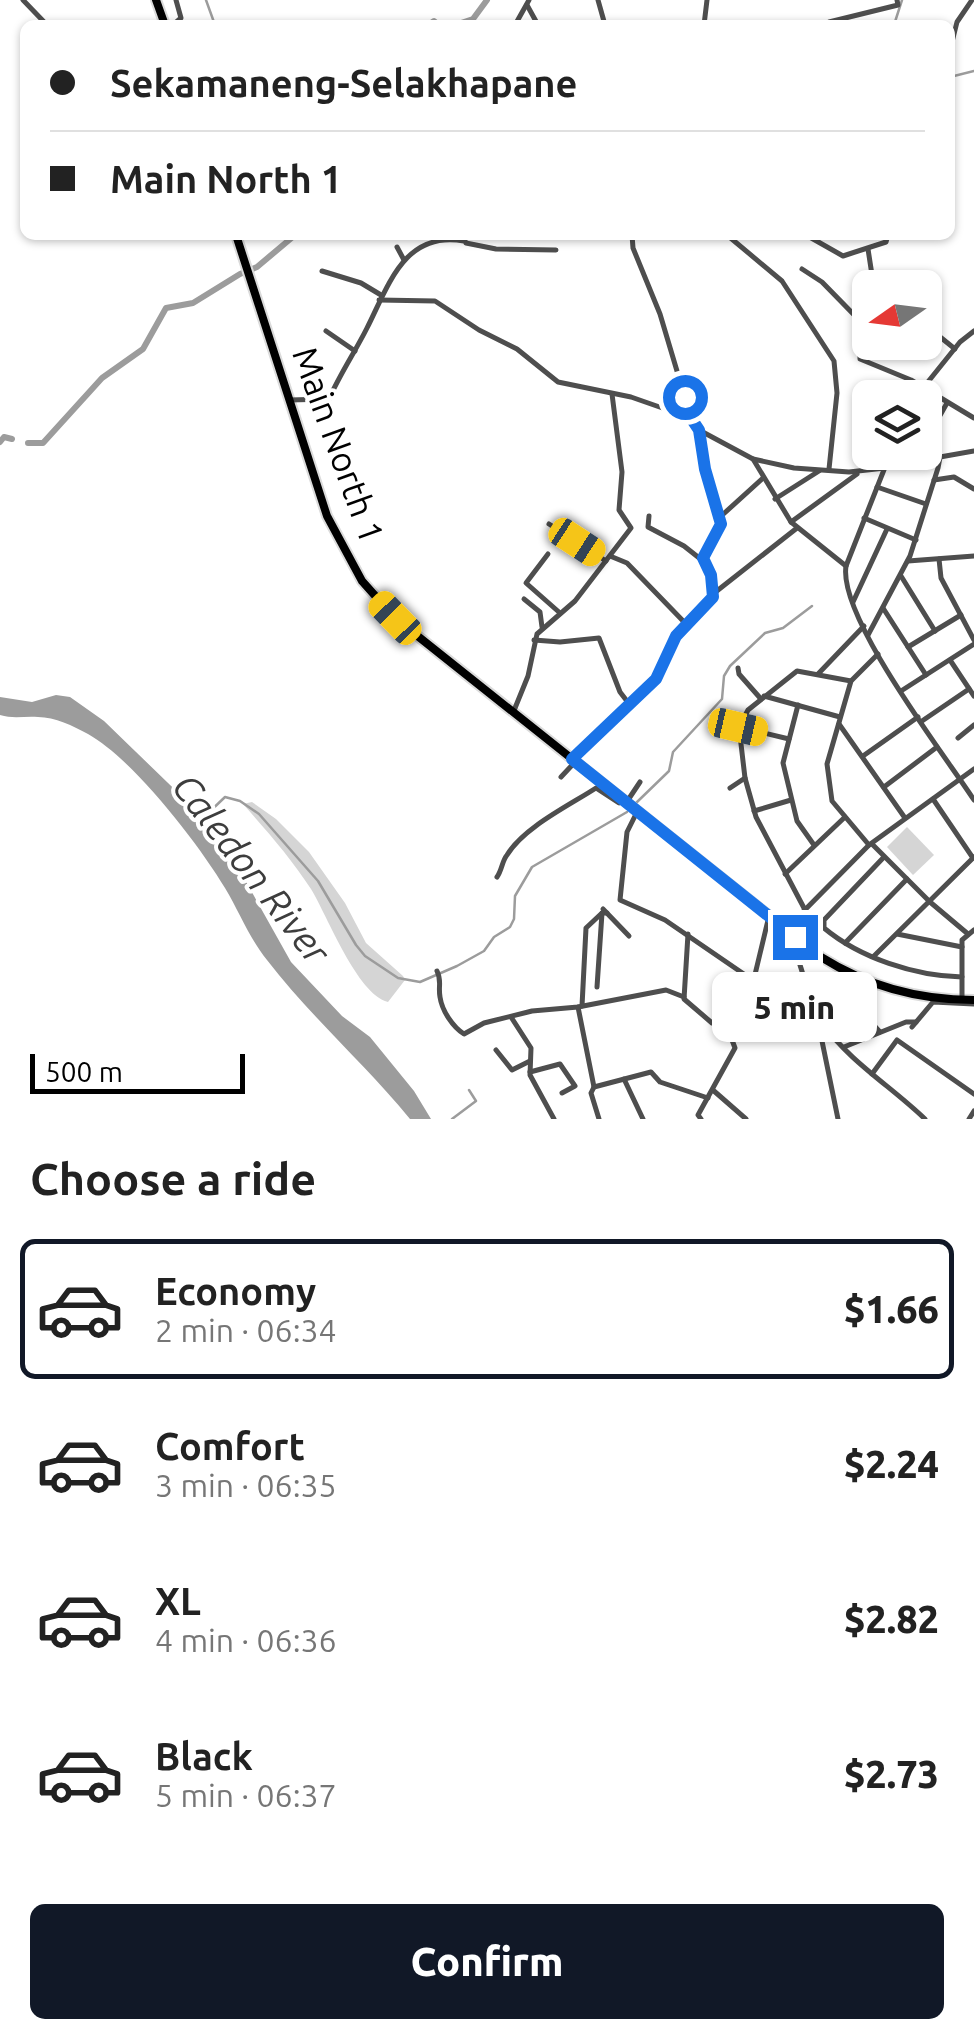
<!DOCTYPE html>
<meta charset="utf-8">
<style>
:root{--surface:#fff;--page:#f6f6f6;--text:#222;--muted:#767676;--line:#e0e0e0;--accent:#111827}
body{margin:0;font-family:Ubuntu,sans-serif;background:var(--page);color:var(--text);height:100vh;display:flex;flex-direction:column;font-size:38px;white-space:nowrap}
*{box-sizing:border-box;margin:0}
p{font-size:32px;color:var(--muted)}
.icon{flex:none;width:55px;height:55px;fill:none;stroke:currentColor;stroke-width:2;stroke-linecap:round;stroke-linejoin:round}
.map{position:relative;height:1119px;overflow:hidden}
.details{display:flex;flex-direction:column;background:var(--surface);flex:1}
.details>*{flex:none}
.banner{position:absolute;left:20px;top:20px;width:935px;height:220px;border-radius:15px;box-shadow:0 2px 8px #0004;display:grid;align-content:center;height:220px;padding:0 30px;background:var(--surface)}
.needle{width:65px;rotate:256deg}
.fabs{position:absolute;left:852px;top:270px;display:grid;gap:20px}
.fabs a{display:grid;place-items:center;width:90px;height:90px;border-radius:15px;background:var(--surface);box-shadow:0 2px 8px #0004;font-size:50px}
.scale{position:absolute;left:30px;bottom:25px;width:215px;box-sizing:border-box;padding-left:10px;border:5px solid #000;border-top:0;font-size:28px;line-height:35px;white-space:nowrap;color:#000;-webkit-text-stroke:8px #fff;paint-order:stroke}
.end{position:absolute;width:45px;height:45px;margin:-22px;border:12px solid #1a73e8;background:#fff;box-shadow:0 0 0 5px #fff}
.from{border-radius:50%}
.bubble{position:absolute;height:70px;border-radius:15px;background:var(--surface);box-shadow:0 2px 8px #0004;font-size:32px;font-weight:800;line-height:70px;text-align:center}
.car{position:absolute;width:30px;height:60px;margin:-30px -15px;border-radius:12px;box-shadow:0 0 8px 2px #0007;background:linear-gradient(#f5c518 24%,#345 0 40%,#f5c518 0 76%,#345 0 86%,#f5c518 0)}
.banner b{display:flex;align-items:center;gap:35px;height:95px;font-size:38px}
.banner b+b{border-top:2px solid var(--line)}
.banner i{width:25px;height:25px;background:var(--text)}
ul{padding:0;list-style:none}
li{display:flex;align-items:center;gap:30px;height:140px;margin:0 20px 15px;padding:0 10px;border:5px solid transparent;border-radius:15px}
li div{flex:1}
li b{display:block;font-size:38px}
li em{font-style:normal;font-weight:800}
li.active{border-color:var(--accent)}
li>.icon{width:90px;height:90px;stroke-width:1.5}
h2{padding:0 30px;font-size:45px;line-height:120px}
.action{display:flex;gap:20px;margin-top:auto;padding:20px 30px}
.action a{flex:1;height:115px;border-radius:15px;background:var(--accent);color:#fff;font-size:40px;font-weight:800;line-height:115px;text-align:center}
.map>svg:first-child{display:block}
.green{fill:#d5d5d5}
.water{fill:#9c9c9c}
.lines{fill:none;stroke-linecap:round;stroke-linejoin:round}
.stream{stroke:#9c9c9c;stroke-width:2.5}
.river{stroke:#9c9c9c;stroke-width:6}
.major-casing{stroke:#dbdbdb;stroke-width:12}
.minor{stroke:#4e4e4e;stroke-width:5}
.major{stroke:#000;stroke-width:8}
.route{stroke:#1a73e8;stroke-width:12}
.labels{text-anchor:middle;stroke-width:8;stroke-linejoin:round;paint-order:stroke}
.street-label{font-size:35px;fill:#000;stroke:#fff}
.water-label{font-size:38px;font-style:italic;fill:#3d3d3d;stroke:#fff}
</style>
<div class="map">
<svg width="974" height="1119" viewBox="0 0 974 1119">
<rect width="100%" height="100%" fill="#fff"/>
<!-- green -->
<g class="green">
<path d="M252,802L276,819L309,852L345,903L366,943L403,976L405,980L388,1002C357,994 328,917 311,889C291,858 267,831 243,804Z"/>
<path d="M907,827L934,855L913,875L887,847Z"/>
</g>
<!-- water -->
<path class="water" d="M56,695L70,697L104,721L199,813L235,862L291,962L342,1016L370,1037L414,1091L431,1119H410C365,1064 311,1017 267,960C249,938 239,911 225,888C198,843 133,759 88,734C73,726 55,717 38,717C24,716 13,719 0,715V697L32,702Z"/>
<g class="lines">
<!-- stream -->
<g class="stream">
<path d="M206,0L215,25"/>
<path d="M894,25L902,0"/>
<path d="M950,77L974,71"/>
<path d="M636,803L669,771L673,752L722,699L724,676L730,666L765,633L783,628L812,606"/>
<path d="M202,819L225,797L240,801L259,814L318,881L356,945L365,956L398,978L420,982L457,966L484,951L494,937L510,927L514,919L515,896L532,867L627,812"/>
<path d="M452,1119L476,1101L469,1090"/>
</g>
<!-- river -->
<g class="river">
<path d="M428,25L434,21L439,25"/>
<path d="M455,25L473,19L487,0"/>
<path d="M0,442L4,437L12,439"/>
<path d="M28,443H43L102,378L143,349L166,308L193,303L240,274L257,267L295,235"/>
</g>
<!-- major casing -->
<g class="major-casing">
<g id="major">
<path d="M156,0L165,25"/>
<path d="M236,235L327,516L362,581L395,618L821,957C867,986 920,1000 974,1000"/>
</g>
</g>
<!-- minor -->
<g class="minor">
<path d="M23,0L47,25"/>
<path d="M598,0L605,25"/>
<path d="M527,5L538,25"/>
<path d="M173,25L181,18L176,0"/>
<path d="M515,25L529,0"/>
<path d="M704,25L707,0"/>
<path d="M829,25V22L898,5L897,0"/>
<path d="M952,42L957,22L972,0"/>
<path d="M727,235L782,281L834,361L837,393L829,469"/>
<path d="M806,235L843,256L886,242L888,235"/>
<path d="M466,243L496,249L556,250"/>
<path d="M397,247L404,260"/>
<path d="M868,249L874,288"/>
<path d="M802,269L822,282L865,326"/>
<path d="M322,271L361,283L381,295"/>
<path d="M379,300L435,301L479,330L517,349L558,382L631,397L691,418"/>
<path d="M870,307L860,345V359L911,380L974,418"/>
<path d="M931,313L934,332L955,349"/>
<path d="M326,331L355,351"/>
<path d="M915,398L960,342L974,331"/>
<path d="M289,400L329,399C340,374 355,352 367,328C388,287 404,230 464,241L468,235"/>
<path d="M699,430L753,459L791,522L846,566"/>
<path d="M925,442L947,403"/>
<path d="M891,452L846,566C838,617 944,754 974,800"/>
<path d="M940,457L974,451"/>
<path d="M753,459L794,468L849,472L885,468"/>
<path d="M934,480L954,477L974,489"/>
<path d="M877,487L926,504"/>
<path d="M775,499L819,471"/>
<path d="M649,516L648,527L684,546L703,561"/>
<path d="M719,518L763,478"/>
<path d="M864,518L916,540"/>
<path d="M791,522L857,474"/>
<path d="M549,524L606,561"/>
<path d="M548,554L526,583L560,613"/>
<path d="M610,556L627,563L687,625"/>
<path d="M939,559L941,578L974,640"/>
<path d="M908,561L974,556"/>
<path d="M901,576L935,631"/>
<path d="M713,594L797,528"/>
<path d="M524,599L540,612L542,627"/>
<path d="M853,602L887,529"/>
<path d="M883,608L926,675"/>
<path d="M868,635L910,556L938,468L940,457L925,448"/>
<path d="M534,640L560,642L599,638L620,692L630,705"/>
<path d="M908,647L961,615"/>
<path d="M950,660L974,696"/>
<path d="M738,668L739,674L761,699"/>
<path d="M818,674L864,626"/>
<path d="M901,691L974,644"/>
<path d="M764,696L840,717"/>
<path d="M798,705L783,763L797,821L814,845"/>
<path d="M513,713L528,676L537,634L575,601L631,528L619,510L622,472L612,394"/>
<path d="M922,721L969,689"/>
<path d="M839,724L905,818"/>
<path d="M739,727L789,739"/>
<path d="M958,738L974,725"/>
<path d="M863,756L918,717"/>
<path d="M572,759L656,679L677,636L713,597L711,575L703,558L721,524L705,469L699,430L691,418L660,314L633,248L632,235"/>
<path d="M561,777L575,762"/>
<path d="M884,787L937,747"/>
<path d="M730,788L745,778"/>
<path d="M933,799L973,858"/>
<path d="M626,803L640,782"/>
<path d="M754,811L791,800"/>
<path d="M637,812L627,832L620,900L665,920L754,981"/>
<path d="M872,844L930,902L968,934"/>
<path d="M869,845L832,801L827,764L851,681L878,654"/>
<path d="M884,857L824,920V928C860,958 915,976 962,977"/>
<path d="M785,874L845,817"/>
<path d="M497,877C502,870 502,861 507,855C524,827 570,805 596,788L619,803L622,800"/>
<path d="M804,908L756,817L745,778L739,727L748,710L797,671L851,681"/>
<path d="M603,909L629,936"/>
<path d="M786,929L869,845L974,769"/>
<path d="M688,934L684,999L712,1023L729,1024"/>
<path d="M897,934L962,947"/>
<path d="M787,938C801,951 806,1001 822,1023C850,1062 892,1087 925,1119"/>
<path d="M845,943L907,879"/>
<path d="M874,956L974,857"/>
<path d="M437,971C442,981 438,986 440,997C442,1011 453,1027 464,1034L484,1023L532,1011L578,1007L666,990L684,997"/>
<path d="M597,987L602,913H607"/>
<path d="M752,987L768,995"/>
<path d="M847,996L880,1032"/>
<path d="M962,1000V940L974,930"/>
<path d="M582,1006L586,928L602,913"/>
<path d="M578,1007L594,1087L591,1093L599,1119"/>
<path d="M813,1010L863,985"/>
<path d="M511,1017L531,1048L530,1075L554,1119"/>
<path d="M912,1027L933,1002L974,1004"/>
<path d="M827,1030L822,1041L838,1119"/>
<path d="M844,1047L906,1022H916"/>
<path d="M496,1050L512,1070L530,1061"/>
<path d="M530,1072L560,1064L575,1086L562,1093"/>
<path d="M872,1074L897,1040L974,1094"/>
<path d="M624,1079L643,1119"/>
<path d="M594,1087L651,1072L660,1082L708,1098"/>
<path d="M714,1091L746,1119"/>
<path d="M701,1119L698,1115L735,1048L729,1032L730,1021L752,987L769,916"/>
<path d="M969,1119L974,1111"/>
</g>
<!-- major -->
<use href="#major" class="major"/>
</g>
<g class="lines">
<!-- route -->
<path class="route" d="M685,397L691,418L699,430L705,469L721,524L703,558L711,575L713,597L676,636L656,679L572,759L795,937"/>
</g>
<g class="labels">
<!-- street labels -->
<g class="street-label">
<text transform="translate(338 445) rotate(70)" y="12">Main North 1</text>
</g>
<!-- water labels -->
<g class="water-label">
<text transform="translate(251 869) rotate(52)" y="13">Caledon River</text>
</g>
</g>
</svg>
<div class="fabs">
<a><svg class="needle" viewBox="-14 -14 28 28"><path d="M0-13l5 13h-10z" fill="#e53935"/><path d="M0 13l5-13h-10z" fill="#767676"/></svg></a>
<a><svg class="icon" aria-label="layers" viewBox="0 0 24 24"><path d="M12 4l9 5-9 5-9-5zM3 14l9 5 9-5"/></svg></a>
</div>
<div class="scale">500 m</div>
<i class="end from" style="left:685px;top:397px"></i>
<i class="end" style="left:795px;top:937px"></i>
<div class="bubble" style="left:712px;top:972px;width:165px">5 min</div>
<i class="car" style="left:577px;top:542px;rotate:123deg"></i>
<i class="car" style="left:395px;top:618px;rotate:316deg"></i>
<i class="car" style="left:738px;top:727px;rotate:103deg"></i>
<div class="banner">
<b><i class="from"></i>Sekamaneng-Selakhapane</b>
<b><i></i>Main North 1</b>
</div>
</div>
<section class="details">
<h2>Choose a ride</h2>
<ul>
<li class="active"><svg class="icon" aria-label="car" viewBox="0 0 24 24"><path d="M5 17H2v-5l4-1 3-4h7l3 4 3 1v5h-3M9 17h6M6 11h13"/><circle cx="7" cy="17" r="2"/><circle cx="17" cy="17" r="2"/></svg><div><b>Economy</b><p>2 min · 06:34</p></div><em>$1.66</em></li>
<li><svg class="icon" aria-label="car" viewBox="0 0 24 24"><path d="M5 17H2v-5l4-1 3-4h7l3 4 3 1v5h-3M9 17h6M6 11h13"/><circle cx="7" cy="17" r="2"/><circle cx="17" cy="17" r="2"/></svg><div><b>Comfort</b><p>3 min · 06:35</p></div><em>$2.24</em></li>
<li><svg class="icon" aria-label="car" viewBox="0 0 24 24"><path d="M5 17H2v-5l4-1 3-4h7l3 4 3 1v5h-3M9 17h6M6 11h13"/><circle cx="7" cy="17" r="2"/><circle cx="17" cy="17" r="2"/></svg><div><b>XL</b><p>4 min · 06:36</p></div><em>$2.82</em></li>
<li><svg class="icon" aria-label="car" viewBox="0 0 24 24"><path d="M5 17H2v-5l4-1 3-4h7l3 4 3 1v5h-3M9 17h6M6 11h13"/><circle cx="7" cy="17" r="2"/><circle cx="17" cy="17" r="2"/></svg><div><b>Black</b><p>5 min · 06:37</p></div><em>$2.73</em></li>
</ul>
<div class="action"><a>Confirm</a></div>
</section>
